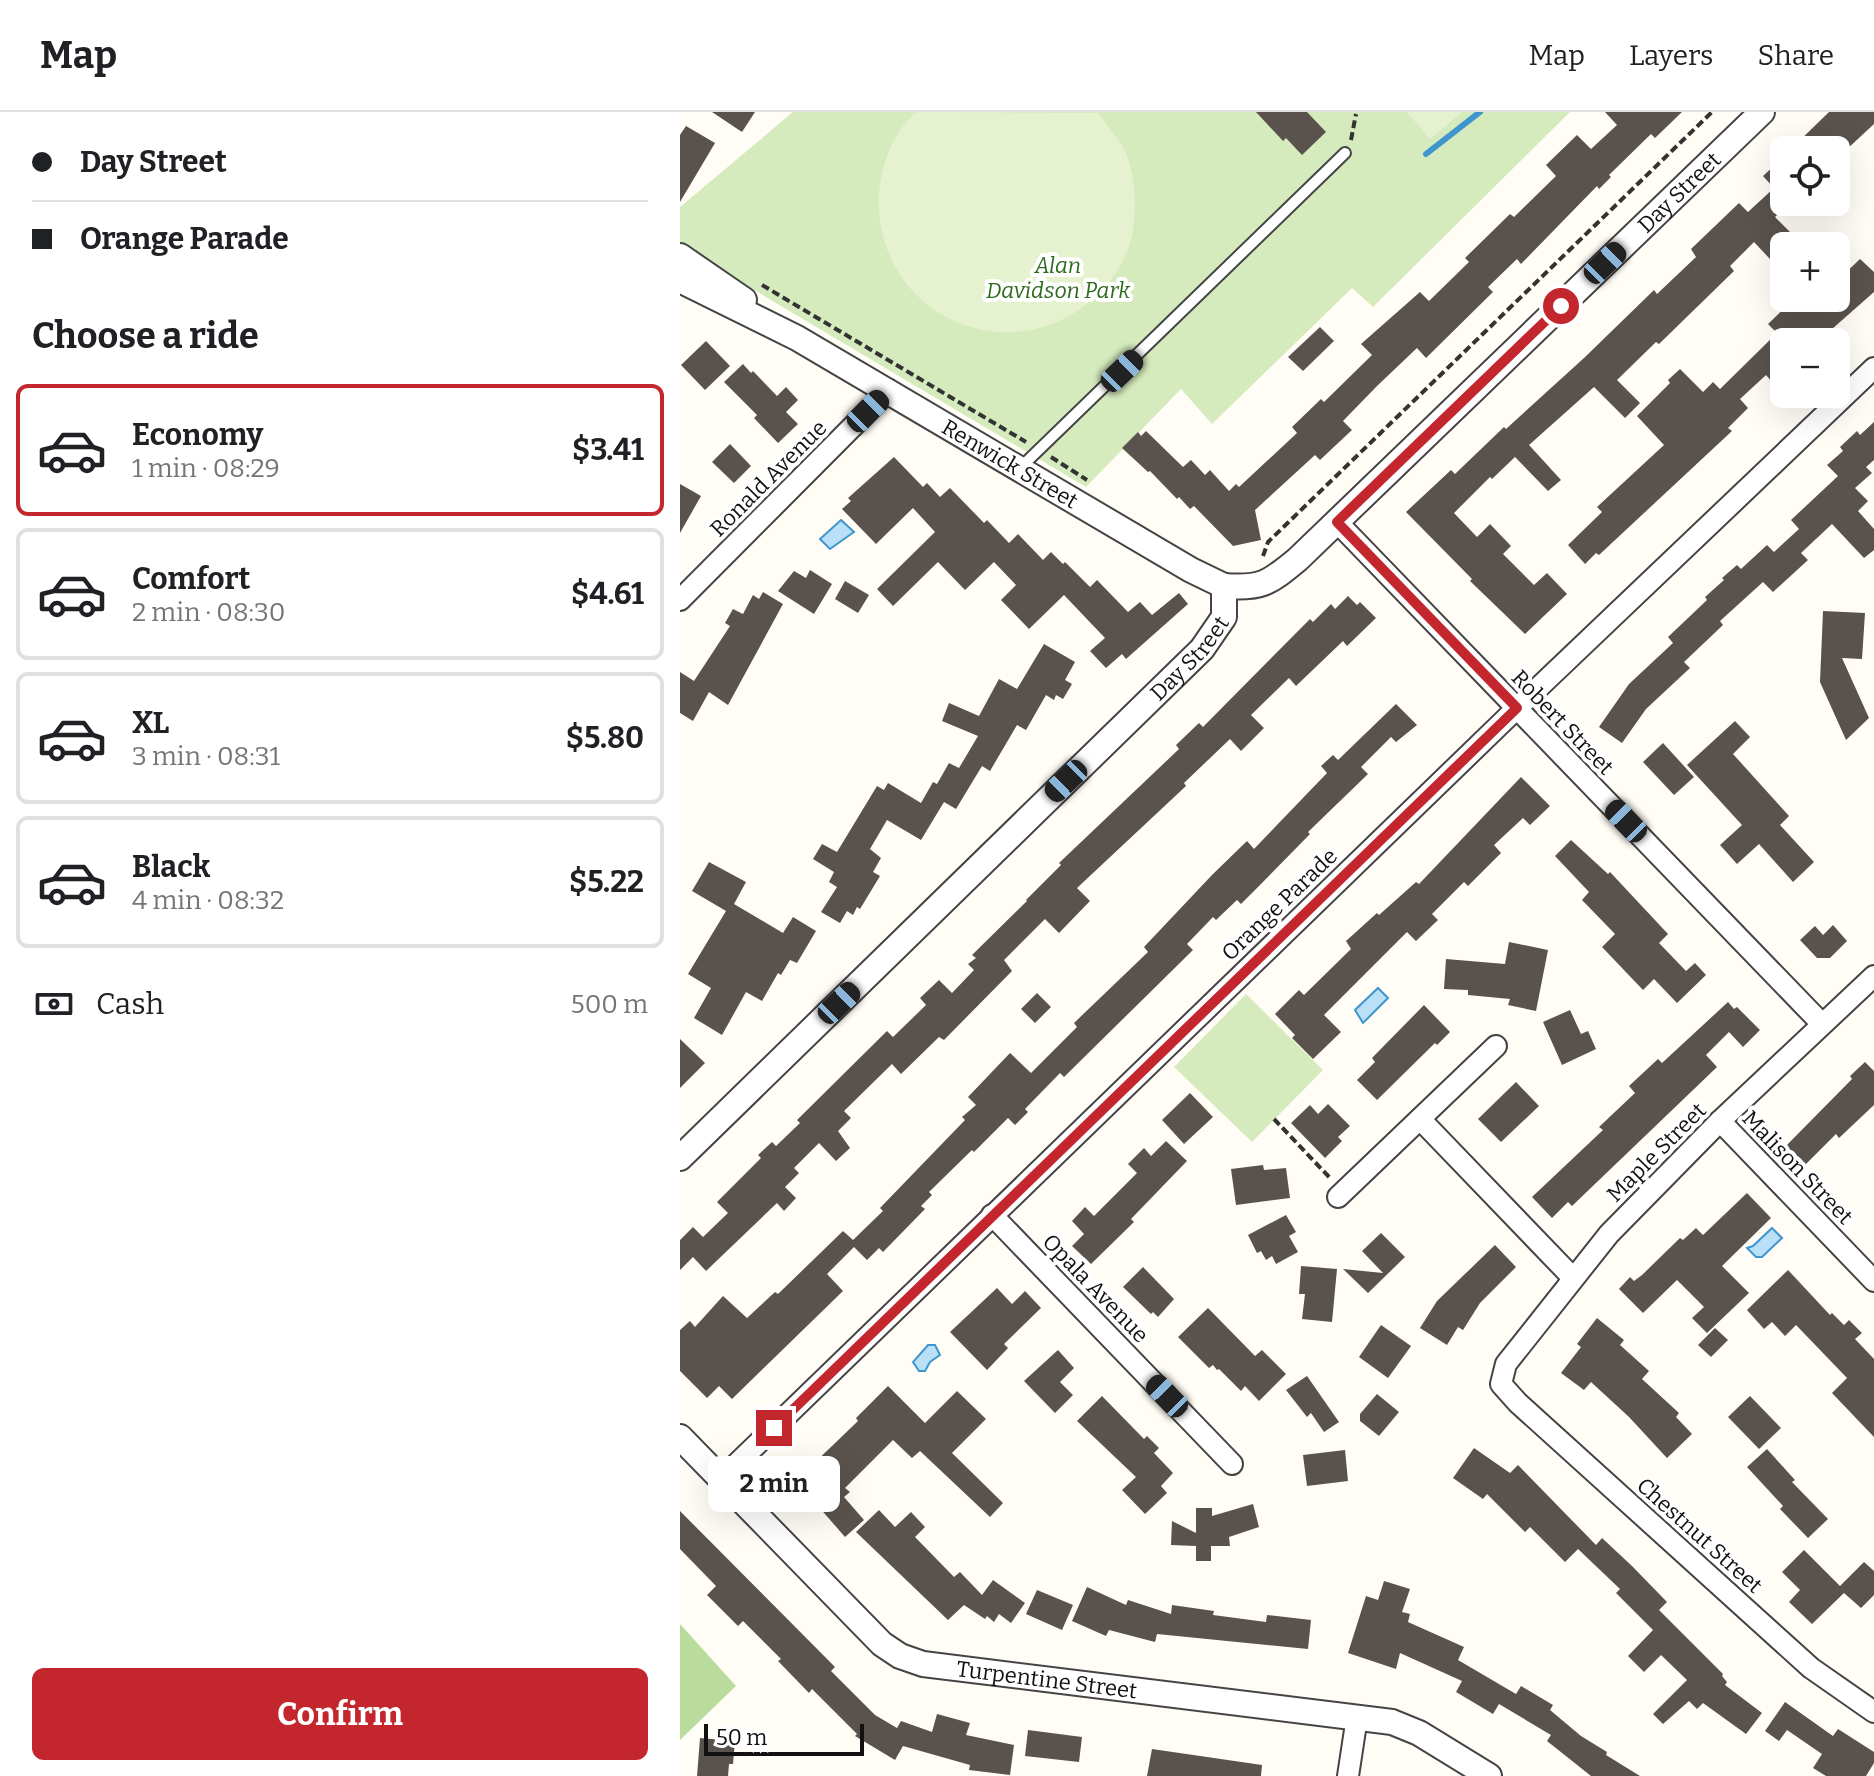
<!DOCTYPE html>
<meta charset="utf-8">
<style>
:root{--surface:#fff;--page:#f2f2f2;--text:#202124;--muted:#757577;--line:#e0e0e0;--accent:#c4262e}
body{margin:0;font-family:Bitter,serif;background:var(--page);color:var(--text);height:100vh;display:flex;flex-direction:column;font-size:30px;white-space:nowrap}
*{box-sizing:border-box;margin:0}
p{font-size:26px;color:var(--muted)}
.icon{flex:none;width:44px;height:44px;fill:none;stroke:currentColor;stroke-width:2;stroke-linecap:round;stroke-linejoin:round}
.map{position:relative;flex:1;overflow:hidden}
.sheet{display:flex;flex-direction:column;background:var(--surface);width:680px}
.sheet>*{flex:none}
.hud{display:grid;align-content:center;height:176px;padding:0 32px;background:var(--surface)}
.tools{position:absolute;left:1090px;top:24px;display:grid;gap:16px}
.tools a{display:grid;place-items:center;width:80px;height:80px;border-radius:12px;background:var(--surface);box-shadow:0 8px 32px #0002;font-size:40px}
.scale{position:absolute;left:24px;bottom:20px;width:160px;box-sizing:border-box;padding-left:8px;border:4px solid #111;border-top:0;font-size:22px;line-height:28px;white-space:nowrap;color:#111;-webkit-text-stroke:6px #fff;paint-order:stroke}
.end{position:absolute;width:36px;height:36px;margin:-18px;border:10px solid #c4262e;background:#fff;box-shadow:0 0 0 4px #fff}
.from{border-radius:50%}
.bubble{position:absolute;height:56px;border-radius:12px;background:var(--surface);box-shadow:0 8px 32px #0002;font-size:26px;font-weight:700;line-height:56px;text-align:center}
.car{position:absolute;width:24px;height:48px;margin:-24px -12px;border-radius:10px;box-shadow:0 0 6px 2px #0007;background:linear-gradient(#222 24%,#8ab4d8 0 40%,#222 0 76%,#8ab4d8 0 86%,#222 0)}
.hud b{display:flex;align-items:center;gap:28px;height:76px;font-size:30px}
.hud b+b{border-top:2px solid var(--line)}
.hud i{width:20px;height:20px;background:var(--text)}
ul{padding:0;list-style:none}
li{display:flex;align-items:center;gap:24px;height:132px;margin:0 16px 12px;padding:0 16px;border:4px solid var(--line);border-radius:12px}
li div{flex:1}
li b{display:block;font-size:30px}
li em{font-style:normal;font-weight:700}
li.on{border-color:var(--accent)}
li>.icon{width:72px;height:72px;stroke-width:1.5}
h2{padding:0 32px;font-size:36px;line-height:96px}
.pay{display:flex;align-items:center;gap:20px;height:88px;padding:0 32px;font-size:30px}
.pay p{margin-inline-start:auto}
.button{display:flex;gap:16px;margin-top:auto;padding:16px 32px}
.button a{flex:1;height:92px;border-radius:12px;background:var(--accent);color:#fff;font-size:32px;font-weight:700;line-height:92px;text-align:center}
header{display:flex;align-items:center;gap:48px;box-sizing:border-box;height:112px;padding:0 40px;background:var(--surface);border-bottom:2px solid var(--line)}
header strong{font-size:38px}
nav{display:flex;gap:44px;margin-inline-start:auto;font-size:28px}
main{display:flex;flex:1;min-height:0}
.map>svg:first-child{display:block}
.green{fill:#d5ebbd}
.forest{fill:#b9dc9c}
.pitch{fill:#e6f2cf}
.water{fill:#b9e0f7;stroke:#3f96cf;stroke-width:2}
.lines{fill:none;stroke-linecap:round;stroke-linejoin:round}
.stream{stroke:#3f96cf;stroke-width:6}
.building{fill:#5a524d}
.service-casing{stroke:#444;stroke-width:14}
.minor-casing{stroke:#444;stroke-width:24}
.tertiary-casing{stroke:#444;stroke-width:28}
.path{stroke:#333;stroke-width:4;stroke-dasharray:8 4;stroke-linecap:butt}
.service{stroke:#fff;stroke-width:10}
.minor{stroke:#fff;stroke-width:20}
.tertiary{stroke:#fff;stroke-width:24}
.route{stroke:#c4262e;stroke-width:10}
.labels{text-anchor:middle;stroke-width:8;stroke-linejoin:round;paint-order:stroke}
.street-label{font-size:22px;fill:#111;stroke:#fff}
.park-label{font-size:22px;font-style:italic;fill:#2f6b1f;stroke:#fff}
</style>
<header>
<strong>Map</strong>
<nav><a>Map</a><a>Layers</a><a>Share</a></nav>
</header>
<main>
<section class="sheet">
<div class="hud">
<b><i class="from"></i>Day Street</b>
<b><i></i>Orange Parade</b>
</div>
<h2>Choose a ride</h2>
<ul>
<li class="on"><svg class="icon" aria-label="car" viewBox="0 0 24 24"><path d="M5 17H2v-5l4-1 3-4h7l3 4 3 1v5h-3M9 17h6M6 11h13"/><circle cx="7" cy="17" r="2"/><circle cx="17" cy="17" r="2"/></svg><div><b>Economy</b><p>1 min · 08:29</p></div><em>$3.41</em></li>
<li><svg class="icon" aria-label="car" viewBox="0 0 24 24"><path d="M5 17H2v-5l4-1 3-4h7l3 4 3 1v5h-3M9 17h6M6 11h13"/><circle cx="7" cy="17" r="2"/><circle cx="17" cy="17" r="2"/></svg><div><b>Comfort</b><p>2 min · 08:30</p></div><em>$4.61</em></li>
<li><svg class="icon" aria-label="car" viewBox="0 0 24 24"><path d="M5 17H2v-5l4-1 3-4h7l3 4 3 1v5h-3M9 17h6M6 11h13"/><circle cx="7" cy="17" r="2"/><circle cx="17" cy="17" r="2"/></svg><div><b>XL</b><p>3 min · 08:31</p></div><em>$5.80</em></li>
<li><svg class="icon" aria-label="car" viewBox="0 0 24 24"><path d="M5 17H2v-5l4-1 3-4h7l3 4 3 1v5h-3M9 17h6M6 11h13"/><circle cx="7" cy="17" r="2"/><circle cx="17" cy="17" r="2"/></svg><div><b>Black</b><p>4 min · 08:32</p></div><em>$5.22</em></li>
</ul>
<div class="pay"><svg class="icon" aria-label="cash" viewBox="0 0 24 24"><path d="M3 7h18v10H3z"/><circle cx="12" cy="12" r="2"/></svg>Cash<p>500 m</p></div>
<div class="button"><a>Confirm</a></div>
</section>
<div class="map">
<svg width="1194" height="1664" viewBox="0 0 1194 1664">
<rect width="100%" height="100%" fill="#fffdf5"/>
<!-- green -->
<g class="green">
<path d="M113,0H890L693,195L672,176L532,312L501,277L406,375L0,134V95Z"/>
<path d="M566,882L643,958L572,1030L494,955Z"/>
</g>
<!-- forest -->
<path class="forest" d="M0,1512L56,1574L0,1628Z"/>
<!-- pitch -->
<g class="pitch">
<path d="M237,0L418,1C426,12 436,23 443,35C454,57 456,83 454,107C453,133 441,158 423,177C345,262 207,214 199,99C197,65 209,22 237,0Z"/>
<path d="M727,0H782L750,27Z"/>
</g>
<!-- water -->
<g class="water">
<path d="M161,408L174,420L150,437L140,427Z"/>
<path d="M698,876L708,886L683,911L675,898Z"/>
<path d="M1092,1116L1102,1126L1082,1145H1076L1067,1136L1073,1134Z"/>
<path d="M248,1233H255L260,1243L250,1250L245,1259H239L233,1250Z"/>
</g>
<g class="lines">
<!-- stream -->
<path class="stream" d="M746,42L800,0"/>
</g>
<!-- building -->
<g class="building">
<path d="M32,0H75L62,20Z"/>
<path d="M576,0H627L646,20L622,43L606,26L603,29Z"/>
<path d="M925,0H1002L975,26L971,22L929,63L931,65L919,77L917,74L841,152L837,147L808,175L813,180L746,246L737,236L697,274L663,309L672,318L640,348L635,343L575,398L581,428L553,434L514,394L510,397L499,385L497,387L470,359L468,360L442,336L458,320L461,324L466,319L503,355L511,348L525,363L530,358L549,379L556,372L559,375L617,321L612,315L641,287L644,290L692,243L681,232L740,180L749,189L789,150L785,146L830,102L834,105L876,64L866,53L897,23L911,37L937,13Z"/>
<path d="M1149,0H1194V12L1166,38H1110Z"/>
<path d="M6,14L35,31L0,90V23Z"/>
<path d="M1096,52L1104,61V96L1095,105L1124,134H1104V162L1074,130L1050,154L1054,159L979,232L976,230L937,268L960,291L945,306L914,275L849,333L881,368L868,379L835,345L812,367L810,365L774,401L797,425L810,412L831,434L823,442L854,473L867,461L887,482L845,522L790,469L792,467L726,400L771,358L775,362L824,315L826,317L904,246L974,178L977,182L1016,145L1011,137L1059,91L1068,100L1094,76L1083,64Z"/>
<path d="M1180,147L1194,160V180L1152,217L1154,219L1143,230H1104V260L1093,271L1086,263L1060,287L1068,296L1048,316L1052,319L919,443L916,441L905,452L888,433L922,400L917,395L984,333L957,304L990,271L988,268L1000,257L1023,280L1033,270L1040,277L1097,221L1088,212L1115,186H1126L1134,194L1143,186H1156V170Z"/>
<path d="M640,215L654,229L623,259L608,245Z"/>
<path d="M26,229L50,254L25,278L1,253Z"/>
<path d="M63,252L71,261L73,259L97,284L106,275L118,288L106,300L118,312L98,331L74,306L77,303L44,270Z"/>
<path d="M1194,310V348L1186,355L1192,361L1175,376L1188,389L1178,399L1194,417V438L1184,446L1152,412L1121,441L1128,448L1093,480L1083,470L1040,509L1043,513L1004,550L1010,556L966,597L942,631L919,615L949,572L993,531L988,525L1027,488L1025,485L1044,468L1042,466L1057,453L1061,457L1087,433L1094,440L1119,417L1111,408L1158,364L1147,353L1163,339L1160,335L1177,319L1180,323Z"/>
<path d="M50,332L71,354L54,371L32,350Z"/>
<path d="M214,345L243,375L247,371L260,385L270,376L304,411L307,408L329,431L338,422L363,448L371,440L383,452L385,450L410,475L417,468L448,500L460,490L472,503L499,481L508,492L446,547L442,542L426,556L410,539L425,526L384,483L349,517L321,488L336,473L314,450L285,478L258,450L213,494L197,477L255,420L233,396L196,432L162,397L171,389L168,386Z"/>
<path d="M0,372L21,384L0,421Z"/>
<path d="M130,458L152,472L134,502L98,479L114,459L126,466Z"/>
<path d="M165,469L189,483L178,501L155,487Z"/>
<path d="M83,480L103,492L48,593L29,580L13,609L0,601V560L14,569L50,514L45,511L53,497L63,502L73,483L79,487Z"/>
<path d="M668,484L677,493L680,490L696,506L667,534L663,529L616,574L609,566L571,603L584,616L561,639L550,627L504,671L506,674L397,776L410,789L379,821L365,807L324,848L332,859L264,928L259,925L221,962L212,952L164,999L171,1006L158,1019L170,1036L156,1049L139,1031L114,1056L119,1061L105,1075L116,1086L104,1099L97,1091L26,1159L13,1145L0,1158V1128L13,1115L23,1125L48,1101L37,1090L81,1046L78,1043L92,1030L96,1034L120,1011L117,1008L207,919L213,925L246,893L240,886L259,868L272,881L294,858L288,852L296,846L292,843L347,789L346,788L381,753L379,751L499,637L496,633L519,611L523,615L630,507L633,510L651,492L655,497Z"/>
<path d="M1143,499L1185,501L1182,547L1162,546L1189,606L1166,628L1140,570Z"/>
<path d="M364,532L395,550L385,568L392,572L383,587L376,583L374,588L366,583L346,618L337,613L310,659L302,654L276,697L264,690L241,728L207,708L190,737L201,746L193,760L200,764L180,797L177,795L173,803L167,799L160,811L141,800L157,775L149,770L154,760L133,747L142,732L157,740L197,674L204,678L208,671L241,691L253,670L257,672L269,651L279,656L298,624L262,609L269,591L299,604L319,567L337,577Z"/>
<path d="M716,592L737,613L716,630L711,625L681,655L688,662L628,720L630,722L582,771L561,792L557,788L536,808L533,805L507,832L513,838L384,965L380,961L345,997L348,1000L335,1013L328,1006L294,1040L292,1038L249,1080L252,1083L241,1094L245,1097L203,1140L199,1136L187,1148L174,1135L147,1162L163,1179L52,1287L39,1274L27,1286L0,1259V1218L10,1209L15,1215L43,1184L67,1206L95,1180L98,1182L163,1119L173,1128L203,1099L200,1096L285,1008L282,1005L296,993L288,985L330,941L351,961L397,915L394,911L468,840L464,835L532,763L567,729L574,737L647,661L641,654L653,643L658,648Z"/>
<path d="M1055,609L1070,625L1053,642L1109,704L1100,713L1134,750L1113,770L1079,732L1057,752L1040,733L1062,713L1007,653Z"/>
<path d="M983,631L1014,665L994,683L963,650Z"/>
<path d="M841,665L870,694L850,713L843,706L814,733L821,741L788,774L784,770L752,802L758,808L736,829L727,820L644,903L661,920L633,947L612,926L615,923L595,902L619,878L624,883L671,837L666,829L697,801L699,803L736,770L739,772Z"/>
<path d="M891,728L928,762L930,760L988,822L979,831L1006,859L1015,851L1026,863L997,891L974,867L963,878L922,835L935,822L902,788L909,780L875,744Z"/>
<path d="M29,750L66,770L54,792L103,821L113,805L136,819L117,851L110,848L101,863L98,861L82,889L66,880L42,923L14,906L31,876L8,862L46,799L12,779Z"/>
<path d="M1153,813L1167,829L1150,846H1137L1120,828L1135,814L1143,823Z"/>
<path d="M829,830L868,838L856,899L828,893L830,887L788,883V878L764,877L766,847L825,852Z"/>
<path d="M357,881L371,895L355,911L341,897Z"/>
<path d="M1048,890L1054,897L1057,895L1080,918L1063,935L1049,920L1026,943L1037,955L892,1094L888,1090L872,1106L852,1085L923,1018L919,1015L955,981L949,974L978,947L982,951Z"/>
<path d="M744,893L770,920L757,933L755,931L697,988L677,968L695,950L692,946Z"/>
<path d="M890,898L901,922L908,919L916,937L882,953L863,910Z"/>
<path d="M0,927L25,951L0,976Z"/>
<path d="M1185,950L1194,959V993L1159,1026L1156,1022L1121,1057L1102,1038L1172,967L1170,964Z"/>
<path d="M836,970L859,994L821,1030L798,1007Z"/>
<path d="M510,981L533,1005L504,1032L482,1008Z"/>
<path d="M648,992L670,1014L658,1025L662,1029L645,1046L611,1011L630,993L638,1002Z"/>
<path d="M486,1029L507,1049L451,1107L454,1110L411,1152L392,1134L404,1122L392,1109L405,1095L414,1104L457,1061L448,1052L464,1036L471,1044Z"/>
<path d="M583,1053L584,1058L606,1056L610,1086L556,1093L551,1057Z"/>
<path d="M1067,1081L1091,1106L1042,1154L1069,1181L1027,1221L1012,1206L1024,1195L997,1168L963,1201L939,1177L950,1165L954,1169L962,1163L1000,1126L1003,1128L1016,1116L1023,1123Z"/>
<path d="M606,1103L616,1120L609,1124L618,1140L596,1152L592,1144L586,1148L581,1139L577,1141L568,1123Z"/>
<path d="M701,1121L725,1145L688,1181L663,1157L703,1161L682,1139Z"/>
<path d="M815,1133L836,1155L800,1191L783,1218L778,1215L767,1233L740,1216L757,1189Z"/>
<path d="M621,1154L657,1157L652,1210L622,1207L625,1182H619Z"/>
<path d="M463,1155L494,1187L478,1205L473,1200L471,1202L443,1175Z"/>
<path d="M1108,1158L1150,1203L1152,1201L1164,1213L1169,1208L1182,1221L1175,1227L1194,1247V1325L1152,1281L1167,1266L1116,1213L1105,1224L1092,1210L1084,1217L1067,1198Z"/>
<path d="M317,1176L332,1192L345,1179L361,1196L324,1232L328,1236L307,1258L270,1220Z"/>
<path d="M528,1196L575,1244L582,1238L606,1262L579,1289L565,1274L561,1279L539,1257L537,1258L533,1253L529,1256L498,1225Z"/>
<path d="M917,1206L944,1228L940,1233L969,1259L962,1267L999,1301L996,1305L1012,1322L987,1346L949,1305L911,1270L904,1278L881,1261L901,1235L897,1232Z"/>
<path d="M701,1213L731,1234L708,1266L679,1245Z"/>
<path d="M1035,1216L1048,1228L1031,1245L1018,1233Z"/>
<path d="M378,1238L394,1256L380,1270L393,1283L375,1301L344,1269Z"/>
<path d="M627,1264L659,1310L644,1320L631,1301L627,1305L606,1278Z"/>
<path d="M208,1274L245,1311L277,1279L306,1307L272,1341L323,1391L310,1405L240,1339L232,1346L213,1328L165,1376L170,1380L164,1385L184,1408L165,1425L138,1394L132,1399L118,1385L135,1368L126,1359L178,1309L176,1306Z"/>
<path d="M697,1282L719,1300L699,1324L680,1309V1302Z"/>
<path d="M422,1284L464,1327L467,1324L479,1336L474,1341L493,1361L481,1374L487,1381L465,1402L442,1378L456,1365L397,1309Z"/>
<path d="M1070,1284L1101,1316L1079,1337L1048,1305Z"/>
<path d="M794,1336L830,1361L838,1353L916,1433L922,1426L952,1454L987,1490L979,1498L1043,1562L1042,1564L1047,1570L1045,1573L1082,1601L1066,1622L1023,1591L1017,1597L1009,1589L983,1612L973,1602L1007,1568L981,1543L964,1560L948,1544L973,1518L936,1481L940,1477L898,1437L885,1450L850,1415L845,1420L807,1382L803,1387L773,1366Z"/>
<path d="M1087,1337L1115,1368L1112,1370L1148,1407L1128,1426L1100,1397L1103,1394L1067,1355Z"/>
<path d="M665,1338L668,1369L627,1374L623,1343Z"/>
<path d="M573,1392L579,1415L549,1425L550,1434H531V1449H516V1434L491,1433L492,1409L516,1421V1396H532V1404Z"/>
<path d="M199,1398L215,1415L231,1400L245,1415L235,1425L274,1465L280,1460L302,1483L313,1468L345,1491L331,1511L319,1502L314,1510L307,1504L305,1507L284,1493L268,1508L176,1420Z"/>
<path d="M0,1399L155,1555L151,1559L195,1603L217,1616L221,1609L252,1620L257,1602L290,1611L286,1623L334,1633L330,1663L289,1658L290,1653L223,1634L215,1648L175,1624L177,1622L132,1577L129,1581L98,1549L101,1547L63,1509L58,1514L27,1483L36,1474L0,1437Z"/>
<path d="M1124,1438L1160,1474L1184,1450L1194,1459V1483L1181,1496L1164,1481L1132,1512L1109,1490L1120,1478L1102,1460Z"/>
<path d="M704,1469L730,1477L722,1500L730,1502L728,1510L784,1535L778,1548L836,1582L841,1574L873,1593L870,1598L901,1624L927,1640L926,1643L960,1664H911L867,1629L871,1623L819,1592L813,1602L776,1580L782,1569L720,1541L716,1557L668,1541L686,1484L698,1488Z"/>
<path d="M407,1475L446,1493L448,1488L491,1502L492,1493L534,1499L533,1503L586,1510L587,1503L631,1508L628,1537L477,1522L475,1530L429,1518L426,1524L392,1509Z"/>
<path d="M357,1478L393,1493L382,1518L346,1502Z"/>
<path d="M1105,1590L1153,1624L1158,1617L1194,1640V1651L1186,1664H1146L1133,1656L1142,1642L1107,1618L1099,1629L1085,1619Z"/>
<path d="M348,1618L402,1625L399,1650L345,1644Z"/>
<path d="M20,1626L55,1629L53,1652H49L48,1664H17Z"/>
<path d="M472,1637L582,1653L581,1664H467Z"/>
</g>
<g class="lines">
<!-- service casing -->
<g class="service-casing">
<path id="service" d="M340,356L665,41"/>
</g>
<!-- minor casing -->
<g class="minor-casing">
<g id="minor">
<path d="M657,410L1142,912"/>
<path d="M0,488L209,278"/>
<path d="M1194,864L1040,1009L929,1122L826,1252L821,1272L838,1291L1131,1556L1194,1600"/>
<path d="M740,1007L893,1166"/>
<path d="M1040,1009L1194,1169"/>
<path d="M658,1085L816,934"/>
<path d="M312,1103L552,1352"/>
<path d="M41,1367L837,596L1194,256"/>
<path d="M668,1664L677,1605"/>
</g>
</g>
<!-- tertiary casing -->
<g class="tertiary-casing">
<g id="tertiary">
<path d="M0,144L64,188"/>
<path id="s1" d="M0,168L117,226L511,458L544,474"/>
<path id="s2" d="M0,1046L522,537L544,505V474C582,477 589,471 618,447L1082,0"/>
<path id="s3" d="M0,1325L202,1532L220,1544L243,1552L712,1610L739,1621L809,1664"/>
</g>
</g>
<!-- path -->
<g class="path">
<path d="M671,28L676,2"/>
<path d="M82,173L346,330"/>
<path d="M371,345L407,368"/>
<path d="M583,444L588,430L1032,0"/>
<path d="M594,1007L651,1067"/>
</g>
<!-- service -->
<use href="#service" class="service"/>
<!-- minor -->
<use href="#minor" class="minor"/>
<!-- tertiary -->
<use href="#tertiary" class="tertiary"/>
</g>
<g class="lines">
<!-- route -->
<path class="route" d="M94,1316L837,596L657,410L881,194"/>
</g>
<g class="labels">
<!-- street labels -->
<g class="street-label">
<text dy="8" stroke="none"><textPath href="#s2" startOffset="1410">Day Street</textPath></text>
<text dy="8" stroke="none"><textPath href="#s1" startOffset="378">Renwick Street</textPath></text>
<text transform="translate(88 366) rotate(-45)" y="8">Ronald Avenue</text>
<text dy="8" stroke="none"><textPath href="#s2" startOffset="714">Day Street</textPath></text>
<text transform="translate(883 610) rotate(46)" y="8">Robert Street</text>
<text transform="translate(599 792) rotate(-44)" y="8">Orange Parade</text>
<text transform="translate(976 1040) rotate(-45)" y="8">Maple Street</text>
<text transform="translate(1118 1055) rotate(46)" y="8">Malison Street</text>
<text transform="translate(416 1176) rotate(46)" y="8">Opala Avenue</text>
<text transform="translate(1020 1423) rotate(42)" y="8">Chestnut Street</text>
<text dy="8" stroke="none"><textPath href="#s3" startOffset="460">Turpentine Street</textPath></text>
</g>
<!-- park labels -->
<g class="park-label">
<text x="378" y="161">Alan<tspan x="378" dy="25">Davidson Park</tspan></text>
</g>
</g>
</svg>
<div class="tools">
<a><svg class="icon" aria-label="locate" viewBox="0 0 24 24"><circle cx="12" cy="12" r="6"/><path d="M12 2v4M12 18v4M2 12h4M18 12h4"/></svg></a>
<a>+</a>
<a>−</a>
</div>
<div class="scale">50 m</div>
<i class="end from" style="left:881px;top:194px"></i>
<i class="end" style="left:94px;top:1316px"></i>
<div class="bubble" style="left:28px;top:1344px;width:132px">2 min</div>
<i class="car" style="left:925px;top:151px;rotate:46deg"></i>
<i class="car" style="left:442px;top:259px;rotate:46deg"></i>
<i class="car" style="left:188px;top:299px;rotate:45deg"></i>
<i class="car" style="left:386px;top:669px;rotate:226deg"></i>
<i class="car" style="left:946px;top:709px;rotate:316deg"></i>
<i class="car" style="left:159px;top:891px;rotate:46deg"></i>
<i class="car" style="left:487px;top:1284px;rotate:316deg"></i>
</div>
</main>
